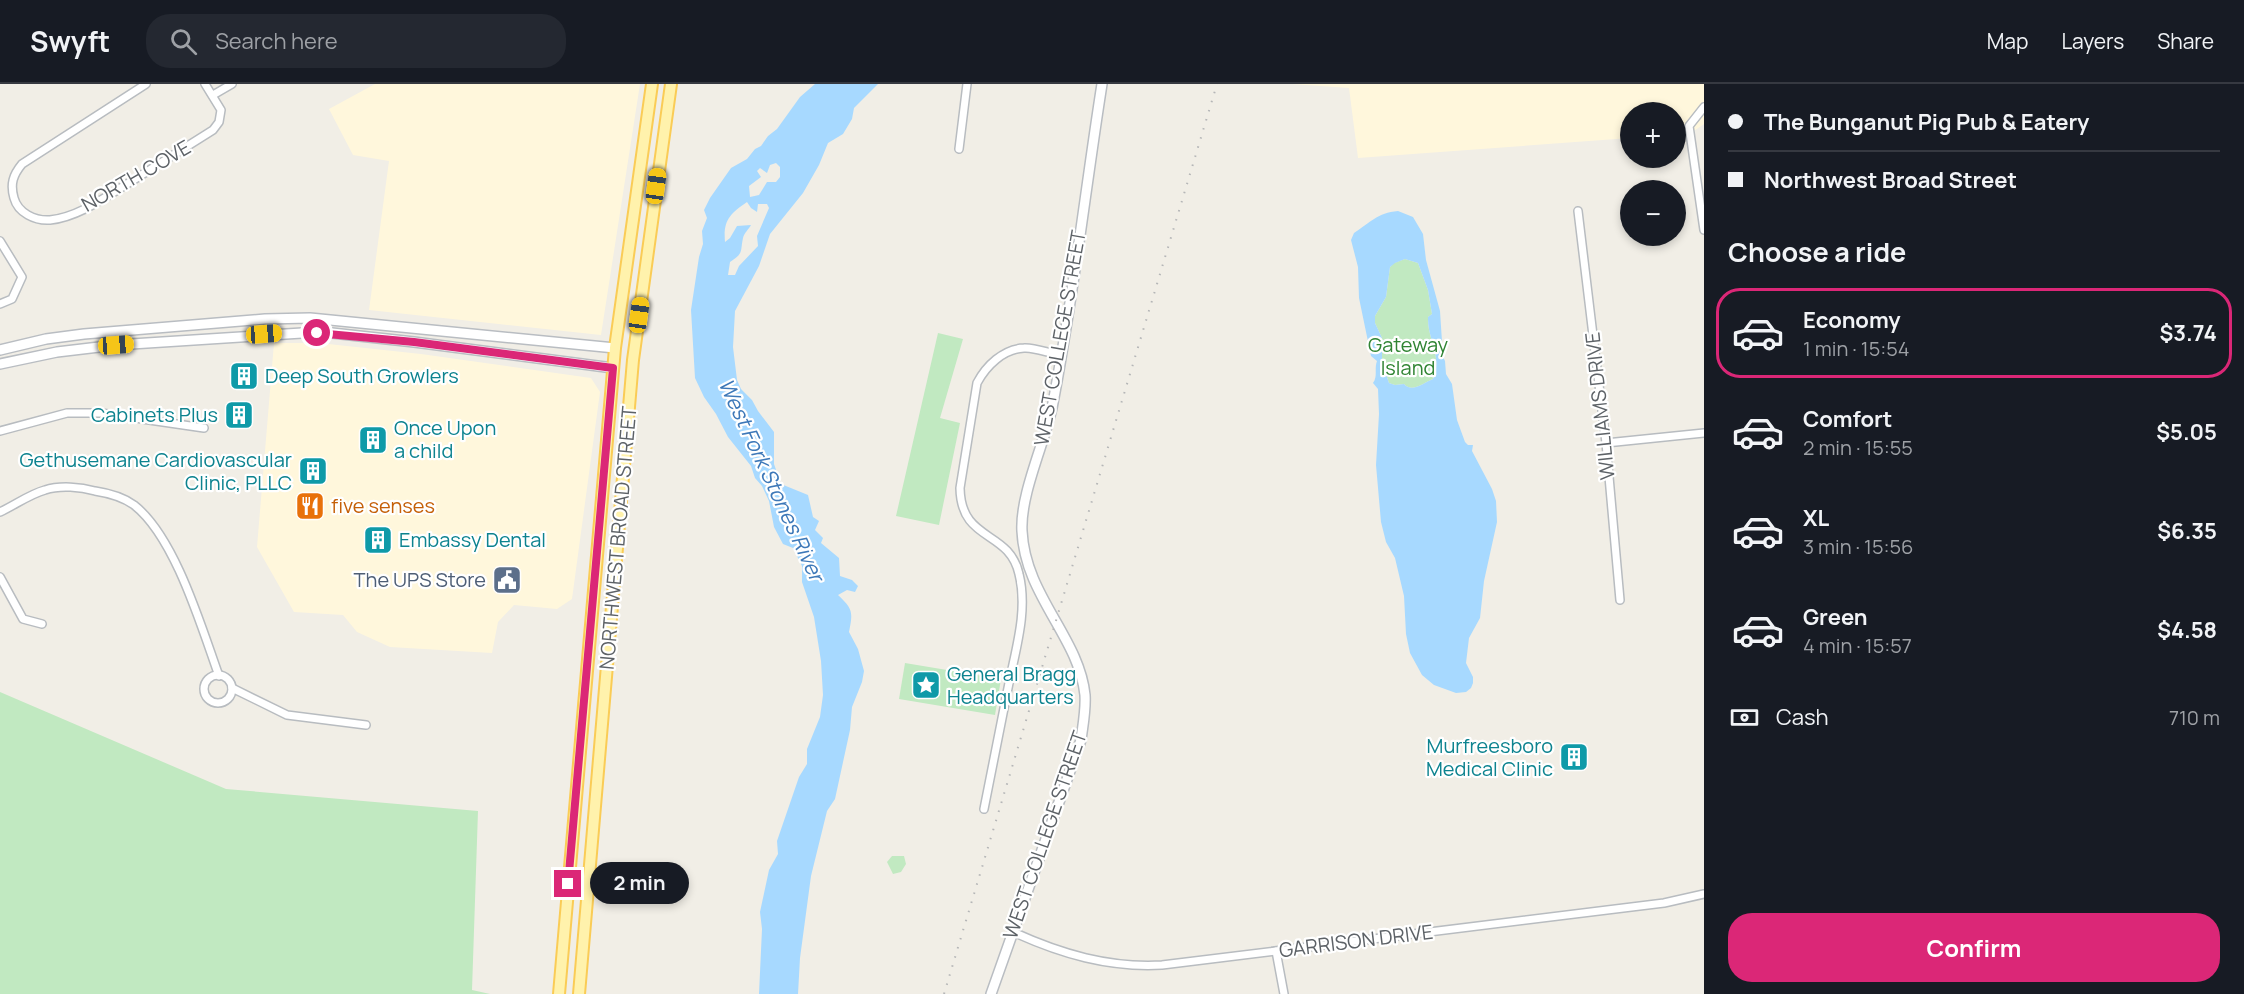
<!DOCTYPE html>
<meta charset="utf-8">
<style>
:root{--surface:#171b24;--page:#242831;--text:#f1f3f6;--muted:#9ea1a6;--line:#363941;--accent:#db2777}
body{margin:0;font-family:Manrope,sans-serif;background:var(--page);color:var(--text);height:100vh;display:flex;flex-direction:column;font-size:22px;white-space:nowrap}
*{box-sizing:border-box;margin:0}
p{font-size:20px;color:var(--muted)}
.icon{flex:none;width:33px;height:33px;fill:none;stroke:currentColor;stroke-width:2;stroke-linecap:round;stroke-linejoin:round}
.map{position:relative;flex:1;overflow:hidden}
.drawer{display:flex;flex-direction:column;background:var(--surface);width:540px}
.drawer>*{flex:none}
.guide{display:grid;align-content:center;height:132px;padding:0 24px;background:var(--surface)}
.tools{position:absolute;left:1620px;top:18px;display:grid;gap:12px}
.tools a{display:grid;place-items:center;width:66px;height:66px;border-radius:50%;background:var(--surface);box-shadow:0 3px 9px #0003;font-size:30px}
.end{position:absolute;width:27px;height:27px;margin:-14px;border:8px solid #db2777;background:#fff;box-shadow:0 0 0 3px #fff}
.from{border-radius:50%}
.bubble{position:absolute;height:42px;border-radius:21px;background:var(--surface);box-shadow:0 3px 9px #0003;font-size:20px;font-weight:700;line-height:42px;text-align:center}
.car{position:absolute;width:18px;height:36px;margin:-18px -9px;border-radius:8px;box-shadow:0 0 4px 2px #0007;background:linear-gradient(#f5c518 24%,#345 0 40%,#f5c518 0 76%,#345 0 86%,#f5c518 0)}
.guide b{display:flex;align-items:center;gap:21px;height:57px;font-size:22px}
.guide b+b{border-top:2px solid var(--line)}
.guide i{width:15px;height:15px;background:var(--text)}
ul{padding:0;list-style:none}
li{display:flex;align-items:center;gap:18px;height:90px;margin:0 12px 9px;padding:0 12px;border:3px solid transparent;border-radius:24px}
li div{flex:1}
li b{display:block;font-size:22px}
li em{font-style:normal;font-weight:700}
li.on{border-color:var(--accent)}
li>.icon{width:54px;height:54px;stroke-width:1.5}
h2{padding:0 24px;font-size:27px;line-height:72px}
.pay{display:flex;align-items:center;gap:15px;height:66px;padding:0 24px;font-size:22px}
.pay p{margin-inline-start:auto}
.cta{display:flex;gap:12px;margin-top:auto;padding:12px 24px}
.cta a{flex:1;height:69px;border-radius:24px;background:var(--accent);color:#fff;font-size:24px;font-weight:700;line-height:69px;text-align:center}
header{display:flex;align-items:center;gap:36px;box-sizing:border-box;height:84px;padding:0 30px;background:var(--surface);border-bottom:2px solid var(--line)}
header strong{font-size:28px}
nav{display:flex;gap:33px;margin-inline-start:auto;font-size:21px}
.search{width:420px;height:54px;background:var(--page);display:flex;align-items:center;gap:15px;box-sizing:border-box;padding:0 21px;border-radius:24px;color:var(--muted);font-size:22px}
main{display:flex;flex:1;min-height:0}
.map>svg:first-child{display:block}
.commercial{fill:#fff7dc}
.green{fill:#c1e9c1}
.water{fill:#a7d9ff;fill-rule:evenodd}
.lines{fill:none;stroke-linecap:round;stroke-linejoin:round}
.street-casing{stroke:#b8bcc0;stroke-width:10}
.secondary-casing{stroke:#b9bdc2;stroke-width:12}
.primary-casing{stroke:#facc56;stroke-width:14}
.street{stroke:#fff;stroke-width:7}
.secondary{stroke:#fff;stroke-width:9}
.primary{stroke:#fff2ac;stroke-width:10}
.rail{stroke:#b5b6b7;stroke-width:2;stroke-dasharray:1.5 8;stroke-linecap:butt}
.route{stroke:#db2777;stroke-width:8}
.labels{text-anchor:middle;stroke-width:4.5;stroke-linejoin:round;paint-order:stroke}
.street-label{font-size:20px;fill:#5d6267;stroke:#fff}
.park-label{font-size:20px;fill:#308433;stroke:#fff}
.culture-label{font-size:20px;fill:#0d838f;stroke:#fff;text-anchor:start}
.food-label{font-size:20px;fill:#c56008;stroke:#fff;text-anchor:start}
.service-label{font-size:20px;fill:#4e5e75;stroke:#fff;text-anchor:end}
.water-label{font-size:21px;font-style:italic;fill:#3d78b8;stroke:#fff}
</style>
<header>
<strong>Swyft</strong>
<div class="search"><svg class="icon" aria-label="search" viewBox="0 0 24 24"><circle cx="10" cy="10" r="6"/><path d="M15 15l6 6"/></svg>Search here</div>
<nav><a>Map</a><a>Layers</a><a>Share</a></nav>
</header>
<main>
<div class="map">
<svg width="1704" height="910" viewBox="0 0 1704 910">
<rect width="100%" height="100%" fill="#f1eee6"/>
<!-- commercial -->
<g class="commercial">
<path d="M375,0H640L601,251L369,226L389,77L353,71L329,25Z"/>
<path d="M1292,0H1704V40L1691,49L1676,50V28H1630V54L1358,74L1349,4Z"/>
<path d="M274,259H319L421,270L591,294L600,308L572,515L557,525L514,521L498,538L492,569L390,563L357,548L343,531L294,528L257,463Z"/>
</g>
<!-- green -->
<g class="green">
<path d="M1405,175L1418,179L1428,206L1432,230L1428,233C1427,255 1443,272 1433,295C1423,299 1412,309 1404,300L1395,301L1389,299L1382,278V254L1375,239V232L1386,213L1390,183L1394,179Z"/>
<path d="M938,249L963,255L940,334L960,339L939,441L896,432Z"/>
<path d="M905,579L1001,595L995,631L899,615Z"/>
<path d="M0,608L226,705L478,727L472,906L490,910H0Z"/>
<path d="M892,772H904L906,780L901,788L893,790L887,778Z"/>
</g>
<!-- water -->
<g class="water">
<path d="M815,0H878L854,24L852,35L843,50L828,59L819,81L803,109L770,150L759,182L735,227L733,263L737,296L741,305L752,316L758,327L774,348V380L781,400L808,411L813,433L819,437L815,446L823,454L821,459L839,474L840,492L852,496L858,502L855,508L847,506L838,511C853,525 853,528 849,548L858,565L864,587L862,598L852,623L850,646L835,715L827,727L811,792L800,874L798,910H759L762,845L760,828L769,786L778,770L777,757L799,693L807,680V665L820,633L823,611L821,577L814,533L802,498V482L793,464L783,460L774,443L769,417L762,402L755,394L751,382L728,353L716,330L704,313L695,294L691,226L699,173L703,160L702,147L707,134L704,126L710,114L731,84L747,75L755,65L761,62L768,52L777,45L800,13ZM776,79L780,83V93L776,98H767L759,111L750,113L749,102L761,93L757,87L760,84L767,89L770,81ZM747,118L751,124L757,128L758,120H767L769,124L757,152L758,162L739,182L735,191H728L730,178C744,169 740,168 743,154C744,149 749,145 751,141L737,142L730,154L725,158C723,136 730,130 747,118Z"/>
<path d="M1398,127L1413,133L1423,150L1426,176L1440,227L1443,273L1445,277L1446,290L1452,300L1457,336L1465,358L1468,361H1473L1472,367L1492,405L1496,417L1497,438L1484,497L1480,534L1469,554L1466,579L1473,593V599L1471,604L1466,608L1456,609L1434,601L1422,591L1410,569L1406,550L1404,512L1395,474L1386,458L1381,438L1376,381L1379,330L1378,305L1373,299C1378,292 1374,285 1377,277L1371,272L1359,214L1358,183L1351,156L1354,149C1371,138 1377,129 1398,127ZM1405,175L1418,179L1428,206L1432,230L1428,233C1427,255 1443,272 1433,295C1423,299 1412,309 1404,300L1395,301L1389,299L1382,278V254L1375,239V232L1386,213L1390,183L1395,179Z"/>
</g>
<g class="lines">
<!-- street casing -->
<g class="street-casing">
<g id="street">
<path d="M146,0L22,80C13,91 10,100 14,114C18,129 35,137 50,136C79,133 107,112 132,97C159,80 186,63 213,46L219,38L221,26L205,0"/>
<path d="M213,11L232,0"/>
<path d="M1704,23L1689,42L1704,146"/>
<path d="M959,65L967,0"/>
<path d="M1578,127L1606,359L1620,516"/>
<path d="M0,157L22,193L12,215L0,220"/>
<path d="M0,347L67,329H101L204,344"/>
<path d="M1606,359L1704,349"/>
<path d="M0,428C15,421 30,410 45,406C60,401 81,403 95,407C108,409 123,413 134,421C175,453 201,542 219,592"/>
<path d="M0,493L23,535L42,540"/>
<circle cx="218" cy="605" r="14"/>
<path d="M232,604L287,631L366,641"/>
<path d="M984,725C992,683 1001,641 1009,599C1016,564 1028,526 1019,490C1009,445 961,459 960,404L977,299C986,282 1003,265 1024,264C1035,263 1050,270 1061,271"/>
<path d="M1013,848C1061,870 1109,884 1162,881L1664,819L1704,810"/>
<path d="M1276,867L1284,910"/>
</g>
</g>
<!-- secondary casing -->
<g class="secondary-casing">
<g id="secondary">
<path d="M0,266L46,255L84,250L265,235L310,234L615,264"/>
<path d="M0,280L57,268L116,261L302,249H332L414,258L613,284"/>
<path d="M991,910L1081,656C1083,640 1086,626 1085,611C1079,553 1025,512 1022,447C1020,411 1044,360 1052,324C1073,217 1085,108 1102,0"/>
</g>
</g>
<!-- primary casing -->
<g class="primary-casing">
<g id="primary">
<path d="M559,910L615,264L652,0"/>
<path d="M579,910L633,276L671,0"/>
</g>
</g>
<!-- street -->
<use href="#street" class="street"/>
<!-- secondary -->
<use href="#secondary" class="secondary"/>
<!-- primary -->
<use href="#primary" class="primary"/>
<!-- rail -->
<path class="rail" d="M944,910L1217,0"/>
</g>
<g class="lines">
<!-- route -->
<path class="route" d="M317,249L414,258L613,284L568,800"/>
</g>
<!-- icons -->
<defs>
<g id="building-square" transform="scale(1.5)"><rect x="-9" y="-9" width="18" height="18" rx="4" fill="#0f9aa8" stroke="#fff"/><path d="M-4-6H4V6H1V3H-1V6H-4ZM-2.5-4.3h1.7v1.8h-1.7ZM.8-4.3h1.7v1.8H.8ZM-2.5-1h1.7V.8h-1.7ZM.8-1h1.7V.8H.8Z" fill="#fff"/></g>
<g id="restaurant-square" transform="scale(1.5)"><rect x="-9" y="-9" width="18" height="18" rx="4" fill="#e8710a" stroke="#fff"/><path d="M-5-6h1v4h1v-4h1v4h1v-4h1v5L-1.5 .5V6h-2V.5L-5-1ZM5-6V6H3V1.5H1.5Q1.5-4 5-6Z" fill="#fff"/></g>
<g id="civic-square" transform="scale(1.5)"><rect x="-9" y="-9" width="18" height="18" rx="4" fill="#5c6f8a" stroke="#fff"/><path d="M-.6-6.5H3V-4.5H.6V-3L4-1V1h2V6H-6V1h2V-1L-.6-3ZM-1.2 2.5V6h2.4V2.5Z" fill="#fff"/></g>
<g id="sight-square" transform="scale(1.5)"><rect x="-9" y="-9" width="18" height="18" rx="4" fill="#0f9aa8" stroke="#fff"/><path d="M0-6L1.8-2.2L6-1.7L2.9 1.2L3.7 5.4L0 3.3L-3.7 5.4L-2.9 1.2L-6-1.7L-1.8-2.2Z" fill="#fff"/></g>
</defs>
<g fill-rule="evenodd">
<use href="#building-square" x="244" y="292"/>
<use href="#building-square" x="239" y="331"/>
<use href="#building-square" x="373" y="356"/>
<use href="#building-square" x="313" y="387"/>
<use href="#restaurant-square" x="310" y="422"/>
<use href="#building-square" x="378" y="456"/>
<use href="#civic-square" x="507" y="496"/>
<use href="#sight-square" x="926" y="601"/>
<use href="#building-square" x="1574" y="673"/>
</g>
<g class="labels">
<!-- street labels -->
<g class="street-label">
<text transform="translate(136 92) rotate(-30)" y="7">NORTH COVE</text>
<text transform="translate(1060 254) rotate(-80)" y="7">WEST COLLEGE STREET</text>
<text transform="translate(1600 322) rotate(-96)" y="7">WILLIAMS DRIVE</text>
<text transform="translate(618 454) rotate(-85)" y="7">NORTHWEST BROAD STREET</text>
<text transform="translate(1045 751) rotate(-71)" y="7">WEST COLLEGE STREET</text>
<text transform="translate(1356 857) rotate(-7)" y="7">GARRISON DRIVE</text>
</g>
<!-- park labels -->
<g class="park-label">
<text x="1408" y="268">Gateway<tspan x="1408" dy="23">Island</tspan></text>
</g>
<!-- culture labels -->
<g class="culture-label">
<text x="265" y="299">Deep South Growlers</text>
<text x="218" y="338" text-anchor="end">Cabinets Plus</text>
<text x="394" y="351">Once Upon<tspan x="394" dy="23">a child</tspan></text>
<text x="292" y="383" text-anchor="end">Gethusemane Cardiovascular<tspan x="292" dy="23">Clinic, PLLC</tspan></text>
<text x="399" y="463">Embassy Dental</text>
<text x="947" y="597">General Bragg<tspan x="947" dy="23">Headquarters</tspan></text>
<text x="1553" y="669" text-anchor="end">Murfreesboro<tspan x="1553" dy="23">Medical Clinic</tspan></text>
</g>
<!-- food labels -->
<g class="food-label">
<text x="331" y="429">five senses</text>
</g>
<!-- service labels -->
<g class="service-label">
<text x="486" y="503">The UPS Store</text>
</g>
<!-- water labels -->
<g class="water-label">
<text transform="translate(771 396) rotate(65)" y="7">West Fork Stones River</text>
</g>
</g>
</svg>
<div class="tools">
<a>+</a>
<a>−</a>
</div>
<i class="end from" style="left:317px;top:249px"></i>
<i class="end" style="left:568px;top:800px"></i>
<div class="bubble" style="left:590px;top:778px;width:99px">2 min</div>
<i class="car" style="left:656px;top:102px;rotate:8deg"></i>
<i class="car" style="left:639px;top:231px;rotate:8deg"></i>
<i class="car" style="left:264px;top:250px;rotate:86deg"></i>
<i class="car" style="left:116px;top:261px;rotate:86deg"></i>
</div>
<section class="drawer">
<div class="guide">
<b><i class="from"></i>The Bunganut Pig Pub &amp; Eatery</b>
<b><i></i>Northwest Broad Street</b>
</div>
<h2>Choose a ride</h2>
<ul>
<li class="on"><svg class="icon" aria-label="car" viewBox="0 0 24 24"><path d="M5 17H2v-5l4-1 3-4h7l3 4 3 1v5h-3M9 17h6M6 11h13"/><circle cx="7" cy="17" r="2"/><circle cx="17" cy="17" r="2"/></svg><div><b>Economy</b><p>1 min · 15:54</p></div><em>$3.74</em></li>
<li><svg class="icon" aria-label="car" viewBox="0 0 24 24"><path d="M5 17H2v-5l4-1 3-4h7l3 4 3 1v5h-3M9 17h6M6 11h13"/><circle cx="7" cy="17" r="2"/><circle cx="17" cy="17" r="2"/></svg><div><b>Comfort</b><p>2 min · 15:55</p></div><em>$5.05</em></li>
<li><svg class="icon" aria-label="car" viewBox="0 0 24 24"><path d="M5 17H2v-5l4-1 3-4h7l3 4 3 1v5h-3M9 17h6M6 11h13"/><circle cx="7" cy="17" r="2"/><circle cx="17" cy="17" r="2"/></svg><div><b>XL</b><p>3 min · 15:56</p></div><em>$6.35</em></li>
<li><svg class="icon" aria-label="car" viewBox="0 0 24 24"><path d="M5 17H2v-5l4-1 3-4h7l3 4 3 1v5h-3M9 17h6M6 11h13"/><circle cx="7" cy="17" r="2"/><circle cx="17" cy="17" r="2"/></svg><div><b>Green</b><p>4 min · 15:57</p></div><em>$4.58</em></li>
</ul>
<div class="pay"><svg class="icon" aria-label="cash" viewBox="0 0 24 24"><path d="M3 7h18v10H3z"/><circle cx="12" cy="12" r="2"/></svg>Cash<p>710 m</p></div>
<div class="cta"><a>Confirm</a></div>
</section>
</main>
